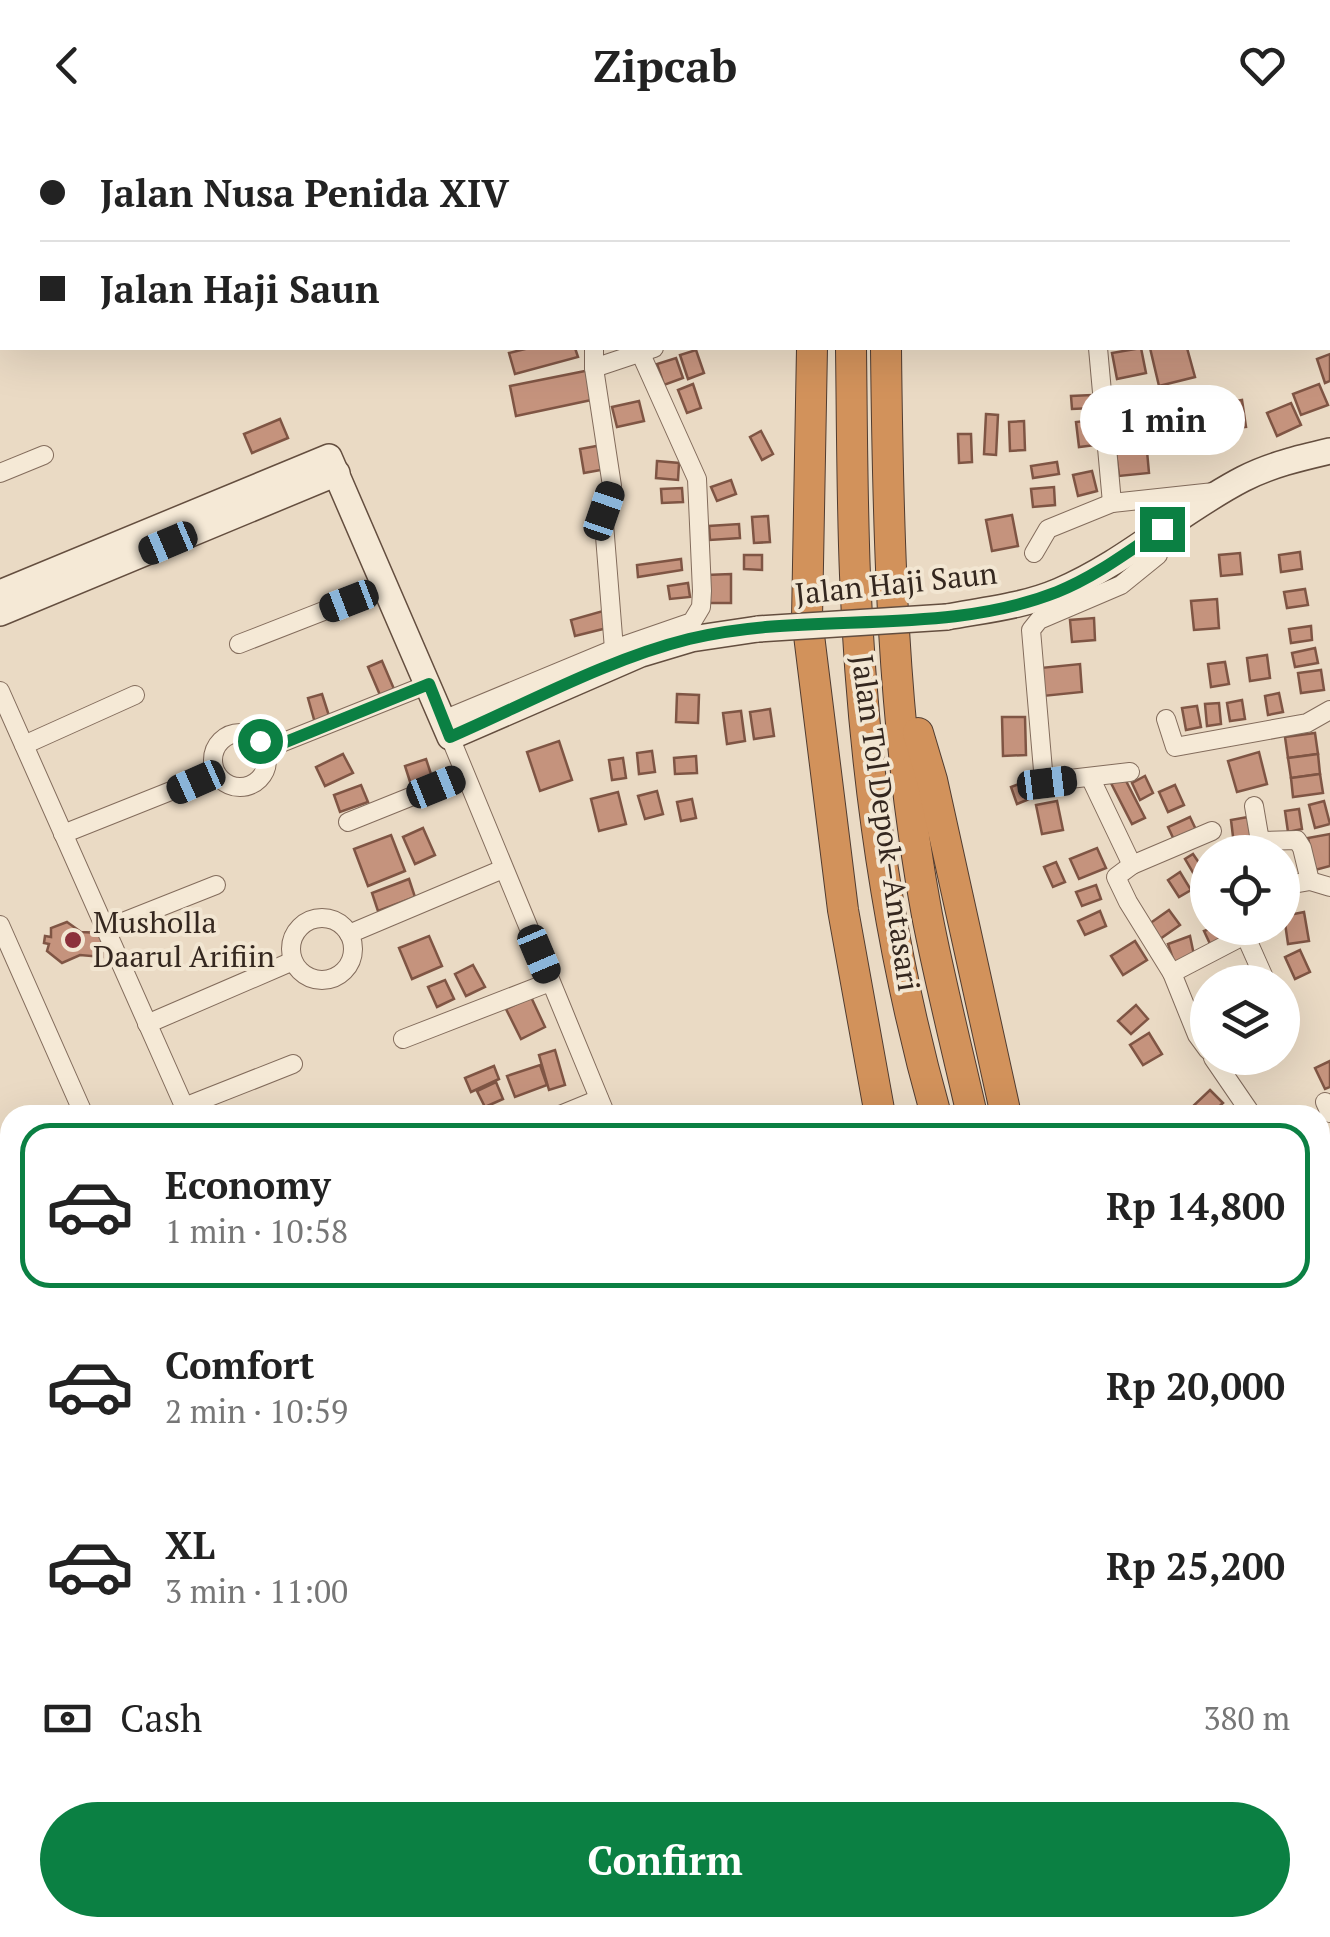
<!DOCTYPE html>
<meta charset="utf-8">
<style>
:root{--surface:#fff;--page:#f6f6f6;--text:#222;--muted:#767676;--line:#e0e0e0;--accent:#0b8043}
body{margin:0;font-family:"PT Serif",serif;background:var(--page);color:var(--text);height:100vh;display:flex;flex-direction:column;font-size:38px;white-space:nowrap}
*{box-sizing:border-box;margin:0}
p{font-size:32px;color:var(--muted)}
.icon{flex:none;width:55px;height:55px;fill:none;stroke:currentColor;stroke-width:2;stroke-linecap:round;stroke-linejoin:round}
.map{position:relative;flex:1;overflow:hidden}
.details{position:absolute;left:0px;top:975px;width:1330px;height:832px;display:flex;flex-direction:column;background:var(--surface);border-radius:30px 30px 0 0;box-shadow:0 10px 40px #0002}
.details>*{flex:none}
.top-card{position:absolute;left:0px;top:0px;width:1330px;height:220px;box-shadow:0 10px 40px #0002;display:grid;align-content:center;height:220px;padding:0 40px;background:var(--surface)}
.controls{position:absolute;left:1190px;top:705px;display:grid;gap:20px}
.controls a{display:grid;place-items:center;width:110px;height:110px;border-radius:50%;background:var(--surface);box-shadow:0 10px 40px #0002;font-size:50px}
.end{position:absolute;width:45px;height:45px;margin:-22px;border:12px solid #0b8043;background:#fff;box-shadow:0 0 0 5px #fff}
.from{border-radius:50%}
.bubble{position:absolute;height:70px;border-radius:35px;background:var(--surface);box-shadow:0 10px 40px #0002;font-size:32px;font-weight:600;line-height:70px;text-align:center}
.car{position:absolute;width:30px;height:60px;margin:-30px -15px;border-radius:12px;box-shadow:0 0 8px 2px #0007;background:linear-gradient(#222 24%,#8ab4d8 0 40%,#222 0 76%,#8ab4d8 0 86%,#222 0)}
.top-card b{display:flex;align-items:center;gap:35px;height:95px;font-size:38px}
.top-card b+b{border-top:2px solid var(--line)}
.top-card i{width:25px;height:25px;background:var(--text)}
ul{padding:18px 0 0;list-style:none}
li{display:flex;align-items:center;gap:30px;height:165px;margin:0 20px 15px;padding:0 20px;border:5px solid transparent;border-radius:30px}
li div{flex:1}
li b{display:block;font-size:38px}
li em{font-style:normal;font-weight:600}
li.selected{border-color:var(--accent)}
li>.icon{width:90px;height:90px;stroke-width:1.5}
.pay{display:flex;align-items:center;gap:25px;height:110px;padding:0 40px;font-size:38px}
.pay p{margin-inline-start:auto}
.button{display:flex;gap:20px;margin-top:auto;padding:20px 40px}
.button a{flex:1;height:115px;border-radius:60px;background:var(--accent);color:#fff;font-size:40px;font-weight:600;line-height:115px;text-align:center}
header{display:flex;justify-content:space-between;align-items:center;height:130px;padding:0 40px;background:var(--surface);font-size:45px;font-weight:600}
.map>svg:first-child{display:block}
.farmland{fill:#dfd3b2}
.building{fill:#c5937d;stroke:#7f5544;stroke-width:2.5}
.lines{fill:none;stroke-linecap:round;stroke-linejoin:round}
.street-casing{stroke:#836c5c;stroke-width:20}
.secondary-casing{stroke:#644e3f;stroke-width:28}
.highway-casing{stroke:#513c30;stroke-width:32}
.street{stroke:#f5e9d6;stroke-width:18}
.secondary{stroke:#f5e9d6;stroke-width:25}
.highway{stroke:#d2925b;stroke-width:30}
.secondary-bridge-casing{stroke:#644e3f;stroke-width:28;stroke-linecap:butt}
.secondary-bridge{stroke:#f5e9d6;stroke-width:25}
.route{stroke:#0b8043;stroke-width:12}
.poi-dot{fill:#8c313b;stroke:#f2e6d2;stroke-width:4}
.labels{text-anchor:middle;stroke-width:8;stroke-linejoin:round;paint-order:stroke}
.street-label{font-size:30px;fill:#34271f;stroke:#f2e6d2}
.poi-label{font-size:30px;fill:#34271f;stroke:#f2e6d2;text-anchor:start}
</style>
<header><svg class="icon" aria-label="back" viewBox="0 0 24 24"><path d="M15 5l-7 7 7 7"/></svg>Zipcab<svg class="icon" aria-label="heart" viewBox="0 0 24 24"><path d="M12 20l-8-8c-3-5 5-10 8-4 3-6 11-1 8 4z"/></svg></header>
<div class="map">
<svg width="1330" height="1807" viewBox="0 0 1330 1807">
<rect width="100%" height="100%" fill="#eadac4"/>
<!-- farmland -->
<path class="farmland" d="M621,1798H750L755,1807H562Z"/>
<!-- building -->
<g class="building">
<path d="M529,218H575L578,227L515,244L509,223Z"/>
<path d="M1141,218L1146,243L1117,249L1112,223Z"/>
<path d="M1150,218H1187L1195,247L1159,256Z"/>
<path d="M696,220L704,243L688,249L680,225Z"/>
<path d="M1330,224V251L1325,253L1317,229Z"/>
<path d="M676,228L683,248L664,255L657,234Z"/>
<path d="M590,240L596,269L516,286L510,256Z"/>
<path d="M693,254L701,278L687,283L678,260Z"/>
<path d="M1319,254L1328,275L1301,285L1293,264Z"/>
<path d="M1092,265L1093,278L1072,279L1071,266Z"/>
<path d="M1176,267L1182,293L1167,297L1160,271Z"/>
<path d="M1242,270L1246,297L1227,299L1224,273Z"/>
<path d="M639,271L644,291L617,297L612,277Z"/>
<path d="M1152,271L1156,300L1133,303L1129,274Z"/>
<path d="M1291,273L1301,295L1277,306L1267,283Z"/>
<path d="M986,284L998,285L996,325L984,324Z"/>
<path d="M280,289L288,308L252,323L244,304Z"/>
<path d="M1094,290L1096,315L1079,317L1076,292Z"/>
<path d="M1024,291L1025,320L1010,321L1009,292Z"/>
<path d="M761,301L773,324L762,330L750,307Z"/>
<path d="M958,304H971L972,332L959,333Z"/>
<path d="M602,315L606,339L584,343L580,319Z"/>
<path d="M1147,321L1149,343L1119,346L1116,324Z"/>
<path d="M657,331L679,333L678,350L656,348Z"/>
<path d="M1057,332L1059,344L1033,348L1031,336Z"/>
<path d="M1092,341L1097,361L1078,366L1073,345Z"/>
<path d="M731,350L736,364L717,371L711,357Z"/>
<path d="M1054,357L1055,375L1033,377L1031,359Z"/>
<path d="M682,358L683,372L662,373L661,359Z"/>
<path d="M1012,385L1018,416L992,421L986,390Z"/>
<path d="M768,386L770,412L754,413L752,387Z"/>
<path d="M739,394L740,408L710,410L709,396Z"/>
<path d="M1300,422L1302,439L1281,442L1279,425Z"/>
<path d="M1240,423L1242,444L1221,446L1219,425Z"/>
<path d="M744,425H762V440L744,439Z"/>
<path d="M681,429L682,440L638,447L637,435Z"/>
<path d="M731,444V473H707L706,445Z"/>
<path d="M688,453L690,467L670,469L668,456Z"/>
<path d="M1305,459L1308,475L1287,478L1284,462Z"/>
<path d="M1217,469L1219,498L1194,500L1191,471Z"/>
<path d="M603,481L607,498L575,506L571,490Z"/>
<path d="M1094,488L1095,510L1072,512L1070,490Z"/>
<path d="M1311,496L1312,510L1291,513L1289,499Z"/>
<path d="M1315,518L1318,533L1295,537L1292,523Z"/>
<path d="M1267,525L1270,548L1250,551L1247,528Z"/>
<path d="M382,531L394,559L380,565L368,537Z"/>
<path d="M1225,532L1229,554L1211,557L1208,534Z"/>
<path d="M1080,534L1082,562L1043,566L1040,538Z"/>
<path d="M1321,540L1324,560L1301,563L1298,543Z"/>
<path d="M1279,563L1283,582L1268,585L1265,566Z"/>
<path d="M322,564L330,589L315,593L308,568Z"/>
<path d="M677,564L699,565L698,593L676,592Z"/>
<path d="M1242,570L1245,589L1230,591L1227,573Z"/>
<path d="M1219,573L1221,594L1207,596L1205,574Z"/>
<path d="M1197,576L1201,597L1186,600L1182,578Z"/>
<path d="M770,579L774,606L754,609L750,582Z"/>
<path d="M741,581L745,611L727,614L723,583Z"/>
<path d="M1002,587H1025L1026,625L1003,626Z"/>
<path d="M1315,603L1318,624L1288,628L1285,607Z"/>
<path d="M559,611L572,650L540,661L527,622Z"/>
<path d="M652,621L655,642L639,644L637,623Z"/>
<path d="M1259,622L1267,654L1237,662L1228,631Z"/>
<path d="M343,624L353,643L325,656L316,637Z"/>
<path d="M1318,624L1320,644L1291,648L1288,628Z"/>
<path d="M696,626L697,643L675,644L674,628Z"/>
<path d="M623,628L626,648L612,650L609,630Z"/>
<path d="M426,629L434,653L413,661L405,636Z"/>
<path d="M1320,644L1323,663L1293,667L1291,648Z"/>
<path d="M1145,646L1153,663L1140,670L1132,653Z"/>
<path d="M1124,647L1145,688L1132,694L1111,653Z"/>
<path d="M1027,651L1034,667L1017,674L1011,657Z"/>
<path d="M361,655L368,672L340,682L334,665Z"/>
<path d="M1175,655L1184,675L1168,682L1159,662Z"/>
<path d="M657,661L663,684L645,689L638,666Z"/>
<path d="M618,662L626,694L599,701L591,669Z"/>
<path d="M692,669L696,688L681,691L677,672Z"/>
<path d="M1057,671L1063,700L1042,704L1036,675Z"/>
<path d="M1324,671L1330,694L1315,698L1309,675Z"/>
<path d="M1299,679L1302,699L1288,702L1285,681Z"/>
<path d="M1190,687L1198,704L1176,714L1168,697Z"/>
<path d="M1248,687L1252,712L1234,715L1231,690Z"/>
<path d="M423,698L435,725L415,734L403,707Z"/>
<path d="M1330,704V736L1315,740L1308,708Z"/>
<path d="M391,705L405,741L368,756L354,719Z"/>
<path d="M1097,718L1106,738L1079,749L1070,729Z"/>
<path d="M1193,724L1208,746L1199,753L1185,729Z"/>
<path d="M1056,732L1065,752L1053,757L1044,737Z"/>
<path d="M1180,742L1191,760L1179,767L1168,750Z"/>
<path d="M409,749L415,767L378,781L372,763Z"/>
<path d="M1096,755L1101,769L1082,776L1076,762Z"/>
<path d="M1169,780L1180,795L1160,809L1149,794Z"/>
<path d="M1100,781L1106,796L1085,805L1078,791Z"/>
<path d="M1304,782L1309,811L1288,814L1284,786Z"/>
<path d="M67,792L81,802L102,803V827L80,825L62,833L47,821L49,814L44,813L45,806L51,807V798Z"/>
<path d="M1212,798H1229L1231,805L1211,816L1204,801Z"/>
<path d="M429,806L442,836L412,849L399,818Z"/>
<path d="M1190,806L1194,825L1175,835L1168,814Z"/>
<path d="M1135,811L1147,830L1123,845L1111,826Z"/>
<path d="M1300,820L1310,842L1295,849L1285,827Z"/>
<path d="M473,835L485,857L466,866L455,844Z"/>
<path d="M445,850L454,869L437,877L428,857Z"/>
<path d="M531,867L545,897L521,909L506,879Z"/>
<path d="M1136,875L1148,889L1131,904L1118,891Z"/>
<path d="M1149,903L1162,924L1143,935L1130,915Z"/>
<path d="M555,920L565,955L549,960L539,925Z"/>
<path d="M1330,931V957L1325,959L1315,938Z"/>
<path d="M540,935L547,955L515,967L507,946Z"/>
<path d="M494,936L499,949L471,962L465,948Z"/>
<path d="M496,952L503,969L485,977L477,961Z"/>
<path d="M1210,960L1223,973L1210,985H1196L1190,979Z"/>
<path d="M5,1415L10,1426V1457L0,1461V1417Z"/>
<path d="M10,1669V1707L0,1711V1672Z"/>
<path d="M10,1725V1762L0,1766V1729Z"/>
<path d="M101,1798H129L132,1807H91L89,1802Z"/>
</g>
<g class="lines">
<!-- street casing -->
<g class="street-casing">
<g id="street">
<path d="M100,0L101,2"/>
<path d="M466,0V2"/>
<path d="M558,0V2"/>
<path d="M647,0L648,2"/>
<path d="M1034,0V2"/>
<path d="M145,2L150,0"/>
<path d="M317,2L326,0"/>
<path d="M1262,2L1267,0"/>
<path d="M594,218V238L612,356L603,381L614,519"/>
<path d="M1098,218L1112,373"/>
<path d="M594,238L654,218"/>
<path d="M0,343L44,325"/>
<path d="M1034,423L1048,399L1112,373L1214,362"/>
<path d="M239,514L385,457"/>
<path d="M0,561L188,985"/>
<path d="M1166,589L1175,617L1307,593L1330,580"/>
<path d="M443,590L614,519L692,492L701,477L702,461L697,349L640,222"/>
<circle cx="240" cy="630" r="27"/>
<path d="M450,607L606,985"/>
<path d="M24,615L135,565"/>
<path d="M266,619L429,554"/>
<path d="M1130,642L1044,652L1031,500L1039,490L1121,455L1158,425L1162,399"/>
<path d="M1090,647L1132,735L1212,701"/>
<path d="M1254,676L1260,711L1297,710L1302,718L1310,751"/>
<path d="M348,692L465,645"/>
<path d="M63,704L216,643"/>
<path d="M1132,735L1116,747L1128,772L1172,843"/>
<path d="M1282,756L1310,751L1330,757"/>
<circle cx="322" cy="819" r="31"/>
<path d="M0,795L84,985"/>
<path d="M1242,798L1266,852"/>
<path d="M105,799L216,755"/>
<path d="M349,804L503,739"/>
<path d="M147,894L293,831"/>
<path d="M403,909L550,852"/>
<path d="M1208,920L1197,905L1172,843L1243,806"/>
<path d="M1213,928L1252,985"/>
<path d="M1325,972L1330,983"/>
<path d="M184,977L293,934"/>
<path d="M560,985L599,969"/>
<path d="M1320,1069L1330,1081"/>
<path d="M0,1075L10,1100"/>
<path d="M0,1359L10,1385"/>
<path d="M0,1407L10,1403"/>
<path d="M0,1515L10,1511"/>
<path d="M0,1614L10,1610"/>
<path d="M0,1721L10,1717"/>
<path d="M169,1798L173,1807"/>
<path d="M277,1798L281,1807"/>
<path d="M49,1807L74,1798"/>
</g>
</g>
<!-- secondary casing -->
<g class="secondary-casing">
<g id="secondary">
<path d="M0,463L329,327L450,607L641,524L691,509L758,499"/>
<path d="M0,483L337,343"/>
<path d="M947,487C985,480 1024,476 1059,461C1125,433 1179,382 1243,349C1270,335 1300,328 1330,321"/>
</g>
</g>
<!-- highway casing -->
<g class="highway-casing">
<g id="highway">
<path d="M847,0V2"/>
<path d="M882,0V2"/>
<path d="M817,2V0"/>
<path d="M812,218L807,489L843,780L880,985"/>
<path d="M851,218C852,293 852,370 855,445C862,626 887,811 936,985"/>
<path d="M886,218C888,407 892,598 927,785C940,852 957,919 972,985"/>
<path d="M918,603L932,650L1006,985"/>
<path d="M1320,1436L1330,1431"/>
<path d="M1320,1460L1330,1454"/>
<path d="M1320,1683L1330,1699"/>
<path d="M1320,1781L1330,1800"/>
<path d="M1201,1798L1205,1807"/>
<path d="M1245,1798L1250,1807"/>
<path d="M1287,1798L1292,1807"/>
</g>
</g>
<!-- street -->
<use href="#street" class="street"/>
<!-- secondary -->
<use href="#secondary" class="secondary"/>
<!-- highway -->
<use href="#highway" class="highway"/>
<!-- secondary-bridge casing -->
<g class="secondary-bridge-casing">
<path id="secondary-bridge" d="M758,499L947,487"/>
</g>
<!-- secondary-bridge -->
<use href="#secondary-bridge" class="secondary-bridge"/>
</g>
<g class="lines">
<!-- route -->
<path class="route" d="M260,611L266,620L429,554L450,607C526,574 608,529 689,509C809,480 940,508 1057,462C1095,447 1129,421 1162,399"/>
</g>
<!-- markers -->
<circle class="poi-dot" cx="73" cy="810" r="10"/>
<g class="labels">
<!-- street labels -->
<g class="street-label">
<text transform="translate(896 454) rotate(-6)" y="10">Jalan Haji Saun</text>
<text transform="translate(885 693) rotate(82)" y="10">Jalan Tol Depok–Antasari</text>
</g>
<!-- poi labels -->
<g class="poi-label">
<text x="93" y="803">Musholla<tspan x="93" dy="34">Daarul Arifiin</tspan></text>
</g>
</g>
</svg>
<div class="controls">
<a><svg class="icon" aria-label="locate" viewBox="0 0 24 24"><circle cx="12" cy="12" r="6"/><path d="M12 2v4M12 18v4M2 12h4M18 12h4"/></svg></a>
<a><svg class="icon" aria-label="layers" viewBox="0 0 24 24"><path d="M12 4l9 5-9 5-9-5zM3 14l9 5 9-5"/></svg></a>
</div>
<i class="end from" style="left:260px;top:611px"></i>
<i class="end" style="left:1162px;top:399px"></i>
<div class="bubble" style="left:1080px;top:255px;width:165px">1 min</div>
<i class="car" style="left:604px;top:381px;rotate:19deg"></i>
<i class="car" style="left:168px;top:413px;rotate:247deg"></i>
<i class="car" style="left:349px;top:471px;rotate:249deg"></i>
<i class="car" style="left:196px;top:652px;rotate:246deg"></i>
<i class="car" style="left:1047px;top:653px;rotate:83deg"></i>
<i class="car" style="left:436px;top:657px;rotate:68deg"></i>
<i class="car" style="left:539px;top:824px;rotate:157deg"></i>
<div class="top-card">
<b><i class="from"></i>Jalan Nusa Penida XIV</b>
<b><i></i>Jalan Haji Saun</b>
</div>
<section class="details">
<ul>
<li class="selected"><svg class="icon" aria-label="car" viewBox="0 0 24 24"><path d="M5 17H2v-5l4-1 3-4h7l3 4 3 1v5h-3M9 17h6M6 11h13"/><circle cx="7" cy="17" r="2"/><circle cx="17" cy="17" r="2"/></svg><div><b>Economy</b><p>1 min · 10:58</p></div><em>Rp 14,800</em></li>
<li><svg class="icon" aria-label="car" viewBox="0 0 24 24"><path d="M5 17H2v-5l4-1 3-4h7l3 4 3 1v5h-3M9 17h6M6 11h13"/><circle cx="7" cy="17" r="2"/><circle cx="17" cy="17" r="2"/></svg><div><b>Comfort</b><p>2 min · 10:59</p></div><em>Rp 20,000</em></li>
<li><svg class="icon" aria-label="car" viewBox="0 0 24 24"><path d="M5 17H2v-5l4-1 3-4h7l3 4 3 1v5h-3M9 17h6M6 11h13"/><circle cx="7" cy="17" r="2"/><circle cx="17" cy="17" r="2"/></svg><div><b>XL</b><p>3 min · 11:00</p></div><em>Rp 25,200</em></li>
</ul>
<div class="pay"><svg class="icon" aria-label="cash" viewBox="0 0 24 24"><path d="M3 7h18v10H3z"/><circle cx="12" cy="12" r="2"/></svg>Cash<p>380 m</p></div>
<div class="button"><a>Confirm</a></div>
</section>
</div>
